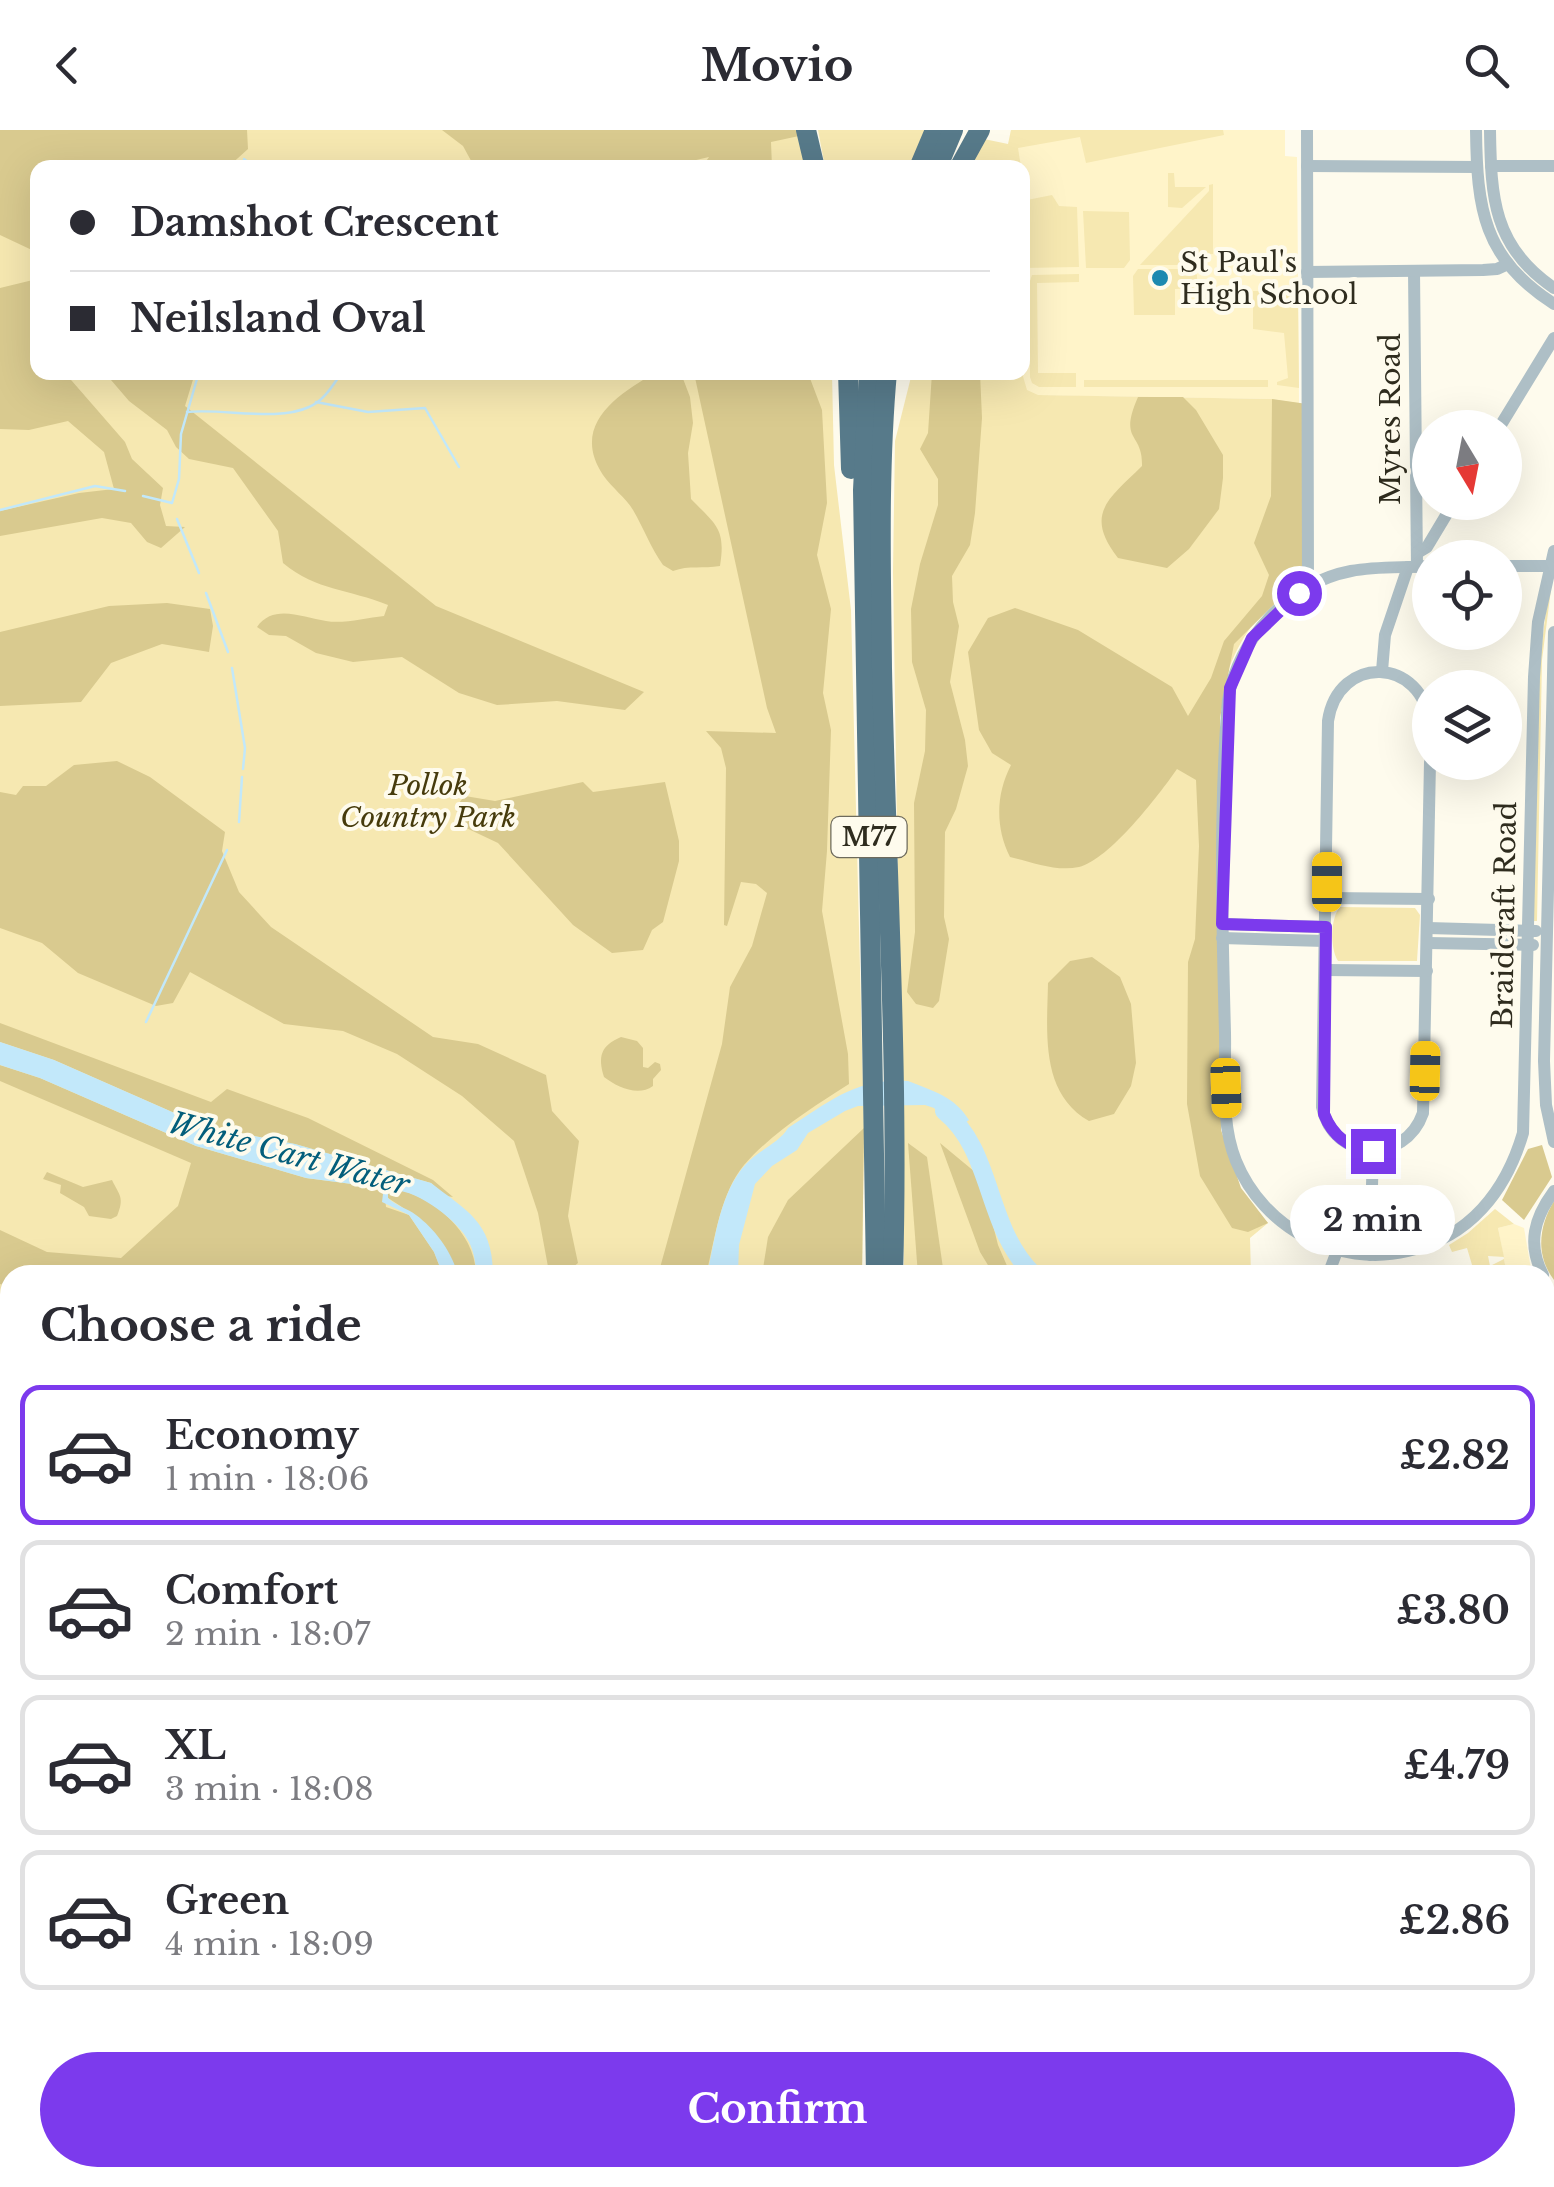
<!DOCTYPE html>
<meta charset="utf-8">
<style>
:root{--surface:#fff;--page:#f2f2f3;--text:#2b2b33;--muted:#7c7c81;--line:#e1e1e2;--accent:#7c3aed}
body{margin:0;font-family:"Libre Baskerville",serif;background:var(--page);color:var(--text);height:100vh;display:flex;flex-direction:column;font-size:38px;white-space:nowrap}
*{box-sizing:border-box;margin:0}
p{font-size:32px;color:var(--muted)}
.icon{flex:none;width:55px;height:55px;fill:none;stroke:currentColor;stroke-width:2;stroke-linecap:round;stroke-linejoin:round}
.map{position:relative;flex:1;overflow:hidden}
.details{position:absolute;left:0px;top:1135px;width:1555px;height:922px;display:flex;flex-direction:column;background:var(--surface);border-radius:30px 30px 0 0;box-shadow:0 10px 40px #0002}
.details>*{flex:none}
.hud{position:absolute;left:30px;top:30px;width:1000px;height:220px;border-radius:20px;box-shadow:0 10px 40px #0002;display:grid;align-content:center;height:220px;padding:0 40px;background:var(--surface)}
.needle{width:65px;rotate:170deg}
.fabs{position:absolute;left:1412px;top:280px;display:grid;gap:20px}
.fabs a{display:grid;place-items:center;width:110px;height:110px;border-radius:50%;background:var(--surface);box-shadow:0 10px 40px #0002;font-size:50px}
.end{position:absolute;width:45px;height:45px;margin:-22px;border:12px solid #7c3aed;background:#fff;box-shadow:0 0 0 5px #fff}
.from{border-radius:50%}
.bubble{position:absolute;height:70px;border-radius:35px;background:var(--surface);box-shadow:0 10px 40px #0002;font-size:32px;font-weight:800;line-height:70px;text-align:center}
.car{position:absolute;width:30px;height:60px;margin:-30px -15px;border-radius:12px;box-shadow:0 0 8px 2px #0007;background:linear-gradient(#f5c518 24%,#345 0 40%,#f5c518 0 76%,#345 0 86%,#f5c518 0)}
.hud b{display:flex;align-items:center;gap:35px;height:95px;font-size:38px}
.hud b+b{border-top:2px solid var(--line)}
.hud i{width:25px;height:25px;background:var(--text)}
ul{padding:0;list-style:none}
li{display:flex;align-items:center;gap:30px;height:140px;margin:0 20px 15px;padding:0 20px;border:5px solid var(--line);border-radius:20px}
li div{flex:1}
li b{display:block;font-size:38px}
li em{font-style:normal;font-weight:800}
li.on{border-color:var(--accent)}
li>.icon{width:90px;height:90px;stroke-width:1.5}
h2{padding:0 40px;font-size:45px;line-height:120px}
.primary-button{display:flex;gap:20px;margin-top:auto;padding:20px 40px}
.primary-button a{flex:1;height:115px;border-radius:60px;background:var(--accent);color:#fff;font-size:40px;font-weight:800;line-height:115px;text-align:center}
header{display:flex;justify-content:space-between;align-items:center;height:130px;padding:0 40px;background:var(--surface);font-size:45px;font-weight:800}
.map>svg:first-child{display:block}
.built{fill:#fff4c9}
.green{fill:#f6e8b1}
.forest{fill:#d9ca8f}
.water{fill:#c2e8fa}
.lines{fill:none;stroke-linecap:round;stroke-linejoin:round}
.stream{stroke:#c2e8fa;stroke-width:2.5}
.river{stroke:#c2e8fa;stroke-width:18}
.minor{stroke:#aebfc6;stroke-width:12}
.highway{stroke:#577a8a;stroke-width:20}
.rail{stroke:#868375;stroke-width:2.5;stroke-dasharray:5 10;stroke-linecap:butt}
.route{stroke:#7c3aed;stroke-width:12}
.poi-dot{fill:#1c89b0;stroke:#fefbed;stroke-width:4}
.labels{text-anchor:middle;stroke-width:8;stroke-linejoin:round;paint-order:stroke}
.shield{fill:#fefbed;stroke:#6d6a5c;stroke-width:2.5}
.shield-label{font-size:25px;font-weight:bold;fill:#2f2c1e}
.poi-label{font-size:28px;fill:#2f2c1e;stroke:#fefbed;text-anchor:start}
.street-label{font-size:28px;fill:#2f2c1e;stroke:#fefbed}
.park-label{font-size:28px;font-style:italic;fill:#463b0c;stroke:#fefbed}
.water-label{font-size:30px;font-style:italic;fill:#035e7b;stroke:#fefbed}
</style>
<header><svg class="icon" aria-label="back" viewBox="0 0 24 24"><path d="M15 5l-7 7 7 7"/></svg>Movio<svg class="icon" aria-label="search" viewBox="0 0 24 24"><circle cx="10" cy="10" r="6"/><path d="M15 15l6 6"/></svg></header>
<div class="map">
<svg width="1554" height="2057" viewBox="0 0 1554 2057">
<rect width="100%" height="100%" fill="#fefbed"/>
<!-- built -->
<g class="built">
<path d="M1011,0H1285V26L1297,27L1299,273L1272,269L1013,265V243L1022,242V38L1007,37Z"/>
<path d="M1514,1094L1524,1098L1532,1145H1507L1498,1098Z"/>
<path d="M277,2048H637L605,2057H265Z"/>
</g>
<!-- green -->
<g class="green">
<path d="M0,0H798L805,37L38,38V242L832,243L834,335L851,480L864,998L862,1145H10V2048H162L152,2057H0Z"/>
<path d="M818,0H927L910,38L825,37Z"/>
<path d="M1011,0H1223L1224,5L1086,33L1080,7L1018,18L1021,37L966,38L984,9L1008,14Z"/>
<path d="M1168,43H1174L1175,57H1206L1182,78L1168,77Z"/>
<path d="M1022,48L1027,70L1052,65L1059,76L1077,77L1079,137L1023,138Z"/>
<path d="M1213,54V124L1189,125V135H1140L1209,61V55Z"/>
<path d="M1083,81L1129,82L1130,130L1124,138H1086Z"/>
<path d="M1138,139H1189L1197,145V158L1175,159V185H1134L1133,146Z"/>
<path d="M1079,144V152L1037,153L1038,243H1076V257H1039L1032,253L1030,247L1029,154L1032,145Z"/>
<path d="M1284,155L1293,157L1298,171L1299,258L1277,255V252L1288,248L1284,203L1253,199V161H1279Z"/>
<path d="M912,243H1022L1027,260L1038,265L1272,269L1299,273L1301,439C1257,488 1236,505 1219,570L1221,1007L1238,1059L1268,1093L1250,1108L1251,1145H904L893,442L895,311Z"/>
<rect x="1084" y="250" width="184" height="7"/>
<path d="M1554,436L1542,530L1537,791H1533C1535,672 1530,552 1554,436Z"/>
<path d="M1340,777L1415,778L1420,785L1417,831H1338C1330,819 1330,788 1340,777Z"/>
<path d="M1495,1079L1514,1094L1498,1098L1504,1127L1488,1126L1490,1136L1504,1129L1507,1145H1475L1467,1118L1452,1122L1449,1115L1468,1103Z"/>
<path d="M1545,1286L1554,1304V1494L1545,1516Z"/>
<path d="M1545,1846L1554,1861V2057H1346V2048H1545Z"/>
</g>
<!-- forest -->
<g class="forest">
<path d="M0,0H247L248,19L228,37L38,38V120L34,121L0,105Z"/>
<path d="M442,0H798L799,6L771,12L772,37H702L709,27L662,38H475L463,16Z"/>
<path d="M37,149L38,242L65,243L125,312L132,329L163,358L160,375L166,396L185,397L161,418L147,412L131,393L102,388L0,406V381L79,363L114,359L104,322L68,291L29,300L0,299V158Z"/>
<path d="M105,243H195L185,276L436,476L644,562L625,580L557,571L497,575L459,563L402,527L353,532L316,523L286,506L269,505L257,497C274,473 303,488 326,491C343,494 366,488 384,486L388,475C349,459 317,461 283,433L278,401L233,338L189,329L176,317L167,300L129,271Z"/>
<path d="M655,243L682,246L690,267L693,293L688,323L691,369C716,395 726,398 720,436C703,439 689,435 673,441L663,435C651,418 644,399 633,380C626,368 612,358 603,345C570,295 618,264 655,243Z"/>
<path d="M694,243H808L822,280L827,373L817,425L831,479L823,563L831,600L827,721L822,781L848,924L849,954C813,977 773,1002 744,1035C720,1064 715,1109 706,1145H658L722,914L730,857L752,816L767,763L756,754L741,752L727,796L724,795L726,638L721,618L706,601L776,603L767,578Z"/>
<path d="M932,243H980L982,288L975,383L970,415L952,446L953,472L959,496L950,552L965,610L968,636L956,679L945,702L944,787L949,809L939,871L933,878L916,874L907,862L915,802L914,673L925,621L926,580L912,532L911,479L920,434L938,375V349L920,319L928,303Z"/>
<path d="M1138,267H1183L1196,280L1223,325V348L1219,379L1189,419L1167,438L1118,428C1083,383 1110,368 1142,336C1143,301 1118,313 1138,267Z"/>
<path d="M1272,269L1307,274L1304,445L1234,514L1220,588L1221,1000L1241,1058L1268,1093L1248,1102L1232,1098L1200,1046L1187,974L1188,832L1195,809L1199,716L1196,650L1177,639C1159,665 1109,730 1079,737C1056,742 1032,732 1010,727C995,697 996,664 1011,635L992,623L979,600L968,522L988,488L1015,478L1078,500L1172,557L1188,586L1211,548L1224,511L1262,466L1269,445L1254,413L1271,366Z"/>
<path d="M167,473L210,479L213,496L209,522L162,514L111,533L81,572L0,576V502L109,476Z"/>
<path d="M117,631L150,647L225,702L222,721L239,762L271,797L433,907L478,914L546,945L552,981L579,1011L568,1086L578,1133L566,1143L549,1142L538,1083L514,1011L462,966L397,924L343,901L284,894L190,842L173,873L156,876L78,843L42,813L0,798V662L16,665L23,656H46L74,635Z"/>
<path d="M583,652L593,662L665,652L679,711V731L663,792L652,800L643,820L612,823L573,795L498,713L462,696C454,684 455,676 465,666L495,671Z"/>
<path d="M1092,827L1120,847L1131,874L1136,933L1131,956L1114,984L1089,991C1040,963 1047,903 1048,853L1070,831Z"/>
<path d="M0,893L211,972L227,959L308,988L433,1050L453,1067L446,1066L431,1053L295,1014L204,996L54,930L0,912Z"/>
<path d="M621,907L637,911L643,918V937L648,938L655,932L660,934L661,940L653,949V956C638,967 617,957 604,947C598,927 600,916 621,907Z"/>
<path d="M0,935L40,948L196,1016L306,1048L352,1054H380L384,1056L386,1077L409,1085L434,1122L443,1145H10V1156L0,1154V1100L47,1122L121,1128L178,1076L191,1033L0,951Z"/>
<path d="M864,998L862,1145H762L768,1107L788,1070Z"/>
<path d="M908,1013L927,1027L944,1145H918Z"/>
<path d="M940,1013L981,1047L998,1115L1011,1145H994L980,1122Z"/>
<path d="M1542,1015L1552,1047L1524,1090L1502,1070L1528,1019Z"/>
<path d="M47,1042L83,1057L112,1050C119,1065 125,1067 117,1086L111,1089L89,1086L84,1077L60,1063L61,1055L43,1049Z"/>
<path d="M396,1059C435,1067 476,1104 476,1145H458L444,1117L402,1077L388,1068L387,1062Z"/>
<path d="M1554,1071V1150C1535,1125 1539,1096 1554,1071Z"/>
<path d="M1554,1214V1350L1545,1337V1221Z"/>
<path d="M0,1329L10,1333V1496L3,1506L0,1500Z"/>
<path d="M1554,1458V1601L1545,1627V1484Z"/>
<path d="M1545,1649L1554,1709V1923L1545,1892Z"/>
<path d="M10,2021V2048H162L152,2057H0V2031Z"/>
<path d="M637,2048H1006L1041,2057H747L745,2050L735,2051V2057H605Z"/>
</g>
<!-- water -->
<g class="water">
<path d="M0,912L54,930L204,996L295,1014L431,1053C467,1081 493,1092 493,1145H476C476,1134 474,1122 469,1112C459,1091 412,1055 388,1061V1068C396,1076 407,1078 416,1085C435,1099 452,1122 458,1145H443L434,1122L409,1085L382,1072L384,1056L380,1054H352L306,1048L196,1016L40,948L0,935Z"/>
<path d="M908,951C933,961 954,966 969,990L955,1000L934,978L925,975L858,976L845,981L808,1003L797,1020L772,1036L755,1054L739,1115L738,1145H707C715,1109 720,1062 746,1034C759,1020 779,1013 788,998C830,971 856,948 908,951Z"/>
</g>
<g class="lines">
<!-- stream -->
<g class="stream">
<path d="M244,29L255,38"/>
<path d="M316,272L368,282L425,278L459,337"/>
<path d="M187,282C223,278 277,292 309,277C324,271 333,255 342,242"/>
<path d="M143,366L172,373L179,349L181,304L199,242"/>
<path d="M0,380L95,356L125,361"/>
<path d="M177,389L199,443"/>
<path d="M206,463L228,522"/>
<path d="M232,538L245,618L243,639"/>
<path d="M239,692L242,647"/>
<path d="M146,892L227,720"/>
<path d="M0,1504L4,1490H10"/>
</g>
<!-- river -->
<g class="river">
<path d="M944,981C994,1021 985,1098 1034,1145"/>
<path d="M1545,1267L1554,1285"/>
<path d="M1545,1541L1554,1517"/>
<path d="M1545,1829L1554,1845"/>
</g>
<!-- minor -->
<g class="minor">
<path d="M1307,0L1308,457"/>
<path d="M1476,0C1477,78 1483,129 1554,174"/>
<path d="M1490,0C1491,67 1493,117 1554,158"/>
<path d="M1307,36L1477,37"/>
<path d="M1491,36H1554"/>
<path d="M1414,141L1417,437"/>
<path d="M1307,142L1483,140L1497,139L1508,134"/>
<path d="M1499,298L1554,208"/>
<path d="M1417,423L1427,417L1454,372"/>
<path d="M1430,436C1404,438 1377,436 1351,441C1289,453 1238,509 1228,570C1219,680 1222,793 1225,903C1226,945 1220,992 1236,1031C1263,1098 1338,1138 1408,1121C1470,1107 1506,1061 1523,1003L1534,547L1538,492L1554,421"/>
<path d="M1505,436H1549"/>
<path d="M1554,502L1544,931L1546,975L1554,1012"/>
<path d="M1382,541L1385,505L1408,437"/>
<path d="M1430,595C1423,526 1338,524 1328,591L1322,977C1333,1031 1405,1035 1423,983L1430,632"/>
<path d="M1327,768L1429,769"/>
<path d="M1222,794L1326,797"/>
<path d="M1428,798L1536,801"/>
<path d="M1222,808L1325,811"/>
<path d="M1428,813L1533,815"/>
<path d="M1325,840L1427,841"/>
<path d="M1370,1125L1373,1021"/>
<path d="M1328,1145L1337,1121"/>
<path d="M1543,1145C1527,1114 1534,1088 1554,1061"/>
<path d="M1545,1186L1554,1178"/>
<path d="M1545,1206L1554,1199"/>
<path d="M1206,2048L1223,2057"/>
<path d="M1325,2048L1326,2057"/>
<path d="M1334,2048L1335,2057"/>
</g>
<!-- highway -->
<g class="highway">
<path d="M806,0L815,38"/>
<path d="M919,38L935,0"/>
<path d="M937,38L953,0"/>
<path d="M959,38L980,0"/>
<path d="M848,242L851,339"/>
<path d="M869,242L863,360L876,1145"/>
<path d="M887,242C878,341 881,440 882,538C886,740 899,943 893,1145"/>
<path d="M178,2057L188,2048"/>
<path d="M201,2057L212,2048"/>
</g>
<!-- rail -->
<g class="rail">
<path d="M1024,2048L1059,2057"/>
<path d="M590,2057L621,2048"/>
</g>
</g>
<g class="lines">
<!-- route -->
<path class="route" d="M1299,463L1252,508L1230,558L1222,794L1326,797L1324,984C1333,1007 1349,1018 1373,1021"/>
</g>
<!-- markers -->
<circle class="poi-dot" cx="1160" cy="148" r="10"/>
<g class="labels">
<!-- shield labels -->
<rect class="shield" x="831.5" y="687" width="75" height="40" rx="8"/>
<g class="shield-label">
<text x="869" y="716">M77</text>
</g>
<!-- poi labels -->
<g class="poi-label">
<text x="1180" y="142">St Paul's<tspan x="1180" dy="32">High School</tspan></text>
</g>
<!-- street labels -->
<g class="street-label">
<text transform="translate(1390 289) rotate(-90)" y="10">Myres Road</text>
<text transform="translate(1504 785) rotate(-89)" y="10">Braidcraft Road</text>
</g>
<!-- park labels -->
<g class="park-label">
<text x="428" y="665">Pollok<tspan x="428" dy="32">Country Park</tspan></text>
</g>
<!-- water labels -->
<g class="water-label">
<text transform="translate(289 1024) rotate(15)" y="10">White Cart Water</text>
</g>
</g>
</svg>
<div class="fabs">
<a><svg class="needle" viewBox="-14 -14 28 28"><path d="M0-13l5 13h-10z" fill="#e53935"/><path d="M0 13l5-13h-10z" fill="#7c7c81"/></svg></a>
<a><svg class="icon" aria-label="locate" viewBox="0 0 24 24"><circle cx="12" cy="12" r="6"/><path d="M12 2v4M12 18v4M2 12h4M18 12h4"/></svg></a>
<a><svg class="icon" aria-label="layers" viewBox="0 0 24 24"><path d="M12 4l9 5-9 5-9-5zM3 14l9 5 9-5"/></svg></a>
</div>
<i class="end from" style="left:1299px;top:463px"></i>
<i class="end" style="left:1373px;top:1021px"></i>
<div class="bubble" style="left:1290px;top:1055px;width:165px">2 min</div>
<i class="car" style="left:1327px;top:752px;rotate:0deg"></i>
<i class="car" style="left:1425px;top:941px;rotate:1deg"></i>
<i class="car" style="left:1226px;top:958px;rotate:178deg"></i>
<div class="hud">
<b><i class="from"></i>Damshot Crescent</b>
<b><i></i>Neilsland Oval</b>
</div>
<section class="details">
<h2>Choose a ride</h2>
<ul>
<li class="on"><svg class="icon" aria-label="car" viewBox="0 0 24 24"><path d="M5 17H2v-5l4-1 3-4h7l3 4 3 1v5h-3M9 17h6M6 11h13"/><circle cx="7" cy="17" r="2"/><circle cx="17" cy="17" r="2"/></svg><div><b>Economy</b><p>1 min · 18:06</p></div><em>£2.82</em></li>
<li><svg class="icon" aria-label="car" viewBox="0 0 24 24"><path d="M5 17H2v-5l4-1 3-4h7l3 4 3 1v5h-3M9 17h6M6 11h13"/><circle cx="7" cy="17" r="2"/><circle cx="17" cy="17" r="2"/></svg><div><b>Comfort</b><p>2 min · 18:07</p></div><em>£3.80</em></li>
<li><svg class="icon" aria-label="car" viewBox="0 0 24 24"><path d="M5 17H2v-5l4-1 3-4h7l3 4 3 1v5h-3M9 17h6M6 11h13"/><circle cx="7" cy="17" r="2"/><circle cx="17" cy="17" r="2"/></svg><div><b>XL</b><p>3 min · 18:08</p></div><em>£4.79</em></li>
<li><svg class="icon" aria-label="car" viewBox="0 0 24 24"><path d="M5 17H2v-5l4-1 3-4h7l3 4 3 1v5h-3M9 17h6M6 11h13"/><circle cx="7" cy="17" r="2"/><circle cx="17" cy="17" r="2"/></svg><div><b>Green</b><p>4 min · 18:09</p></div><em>£2.86</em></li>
</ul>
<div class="primary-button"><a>Confirm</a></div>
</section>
</div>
